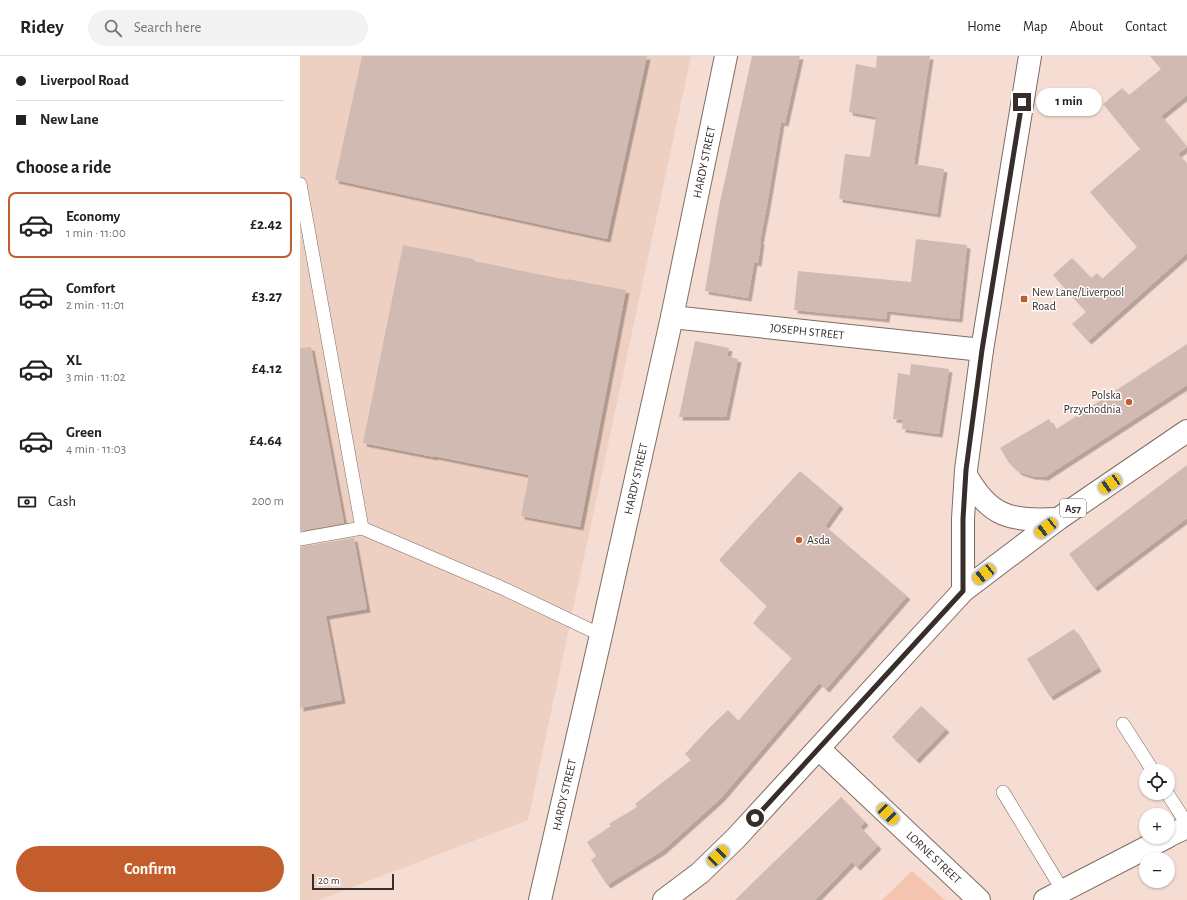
<!DOCTYPE html>
<meta charset="utf-8">
<style>
:root{--surface:#fff;--page:#f2f2f2;--text:#222;--muted:#767676;--line:#e0e0e0;--accent:#c35e2c}
body{margin:0;font-family:"Alegreya Sans",sans-serif;background:var(--page);color:var(--text);height:100vh;display:flex;flex-direction:column;font-size:15px;white-space:nowrap}
*{box-sizing:border-box;margin:0}
p{font-size:13px;color:var(--muted)}
.icon{flex:none;width:22px;height:22px;fill:none;stroke:currentColor;stroke-width:2;stroke-linecap:round;stroke-linejoin:round}
.map{position:relative;flex:1;overflow:hidden}
.details{display:flex;flex-direction:column;background:var(--surface);width:300px}
.details>*{flex:none}
.banner{display:grid;align-content:center;height:88px;padding:0 16px;background:var(--surface)}
.controls{position:absolute;left:839px;top:708px;display:grid;gap:8px}
.controls a{display:grid;place-items:center;width:36px;height:36px;border-radius:50%;background:var(--surface);box-shadow:0 1px 3px #0004;font-size:20px}
.scale{position:absolute;left:12px;bottom:10px;width:82px;box-sizing:border-box;padding-left:4px;border:2px solid #372e2b;border-top:0;font-size:11px;line-height:14px;white-space:nowrap;color:#372e2b;-webkit-text-stroke:3px #fff;paint-order:stroke}
.end{position:absolute;width:18px;height:18px;margin:-9px;border:5px solid #372e2b;background:#fff;box-shadow:0 0 0 2px #fff}
.from{border-radius:50%}
.bubble{position:absolute;height:28px;border-radius:14px;background:var(--surface);box-shadow:0 1px 3px #0004;font-size:13px;font-weight:700;line-height:28px;text-align:center}
.car{position:absolute;width:12px;height:24px;margin:-12px -6px;border-radius:5px;box-shadow:0 0 3px 1px #0007;background:linear-gradient(#f5c518 24%,#345 0 40%,#f5c518 0 76%,#345 0 86%,#f5c518 0)}
.banner b{display:flex;align-items:center;gap:14px;height:38px;font-size:15px}
.banner b+b{border-top:1px solid var(--line)}
.banner i{width:10px;height:10px;background:var(--text)}
ul{padding:0;list-style:none}
li{display:flex;align-items:center;gap:12px;height:66px;margin:0 8px 6px;padding:0 8px;border:2px solid transparent;border-radius:8px}
li div{flex:1}
li b{display:block;font-size:15px}
li em{font-style:normal;font-weight:700}
li.selected{border-color:var(--accent)}
li>.icon{width:36px;height:36px;stroke-width:1.5}
h2{padding:0 16px;font-size:18px;line-height:48px}
.pay{display:flex;align-items:center;gap:10px;height:44px;padding:0 16px;font-size:15px}
.pay p{margin-inline-start:auto}
.button{display:flex;gap:8px;margin-top:auto;padding:8px 16px}
.button a{flex:1;height:46px;border-radius:24px;background:var(--accent);color:#fff;font-size:16px;font-weight:700;line-height:46px;text-align:center}
header{display:flex;align-items:center;gap:24px;box-sizing:border-box;height:56px;padding:0 20px;background:var(--surface);border-bottom:1px solid var(--line)}
header strong{font-size:19px}
nav{display:flex;gap:22px;margin-inline-start:auto;font-size:14px}
.search{width:280px;height:36px;background:var(--page);display:flex;align-items:center;gap:10px;box-sizing:border-box;padding:0 14px;border-radius:22px;color:var(--muted);font-size:15px}
main{display:flex;flex:1;min-height:0}
.map>svg:first-child{display:block}
.built{fill:#eed0c3}
.green{fill:#f5c4af}
.building{fill:#d1bab1;filter:url(#shadow)}
.lines{fill:none;stroke-linecap:round;stroke-linejoin:round}
.lane-casing{stroke:#806c63;stroke-width:14}
.street-casing{stroke:#806c63;stroke-width:24}
.secondary-casing{stroke:#806c63;stroke-width:24}
.primary-casing{stroke:#806c63;stroke-width:24}
.lane{stroke:#fff;stroke-width:13}
.street{stroke:#fff;stroke-width:22}
.secondary{stroke:#fff;stroke-width:22}
.primary{stroke:#fff;stroke-width:22}
.route{stroke:#372e2b;stroke-width:5}
.poi-dot{fill:#c35e2c;stroke:#fff;stroke-width:1.5}
.labels{text-anchor:middle;stroke-width:3;stroke-linejoin:round;paint-order:stroke}
.shield{fill:#fff;stroke:#736d6b;stroke-width:1}
.shield-label{font-size:11px;font-weight:bold;fill:#372e2b}
.street-label{font-size:12px;fill:#372e2b;stroke:#fff}
.poi-label{font-size:12px;fill:#372e2b;stroke:#fff;text-anchor:start}
</style>
<header>
<strong>Ridey</strong>
<div class="search"><svg class="icon" aria-label="search" viewBox="0 0 24 24"><circle cx="10" cy="10" r="6"/><path d="M15 15l6 6"/></svg>Search here</div>
<nav><a>Home</a><a>Map</a><a>About</a><a>Contact</a></nav>
</header>
<main>
<section class="details">
<div class="banner">
<b><i class="from"></i>Liverpool Road</b>
<b><i></i>New Lane</b>
</div>
<h2>Choose a ride</h2>
<ul>
<li class="selected"><svg class="icon" aria-label="car" viewBox="0 0 24 24"><path d="M5 17H2v-5l4-1 3-4h7l3 4 3 1v5h-3M9 17h6M6 11h13"/><circle cx="7" cy="17" r="2"/><circle cx="17" cy="17" r="2"/></svg><div><b>Economy</b><p>1 min · 11:00</p></div><em>£2.42</em></li>
<li><svg class="icon" aria-label="car" viewBox="0 0 24 24"><path d="M5 17H2v-5l4-1 3-4h7l3 4 3 1v5h-3M9 17h6M6 11h13"/><circle cx="7" cy="17" r="2"/><circle cx="17" cy="17" r="2"/></svg><div><b>Comfort</b><p>2 min · 11:01</p></div><em>£3.27</em></li>
<li><svg class="icon" aria-label="car" viewBox="0 0 24 24"><path d="M5 17H2v-5l4-1 3-4h7l3 4 3 1v5h-3M9 17h6M6 11h13"/><circle cx="7" cy="17" r="2"/><circle cx="17" cy="17" r="2"/></svg><div><b>XL</b><p>3 min · 11:02</p></div><em>£4.12</em></li>
<li><svg class="icon" aria-label="car" viewBox="0 0 24 24"><path d="M5 17H2v-5l4-1 3-4h7l3 4 3 1v5h-3M9 17h6M6 11h13"/><circle cx="7" cy="17" r="2"/><circle cx="17" cy="17" r="2"/></svg><div><b>Green</b><p>4 min · 11:03</p></div><em>£4.64</em></li>
</ul>
<div class="pay"><svg class="icon" aria-label="cash" viewBox="0 0 24 24"><path d="M3 7h18v10H3z"/><circle cx="12" cy="12" r="2"/></svg>Cash<p>200 m</p></div>
<div class="button"><a>Confirm</a></div>
</section>
<div class="map">
<svg width="887" height="844" viewBox="0 0 887 844">
<defs>
<filter id="shadow"><feDropShadow dx="3.5" dy="3.5" stdDeviation="0" flood-color="#0004"/></filter>
</defs>
<rect width="100%" height="100%" fill="#f5ddd3"/>
<!-- built -->
<path class="built" d="M0,0H391L228,764L19,844H0Z"/>
<!-- green -->
<path class="green" d="M612,815L645,844H582Z"/>
<!-- building -->
<g class="building">
<path d="M62,0H347L307,183L35,124Z"/>
<path d="M452,0H500L485,67L481,66L467,149L460,185H461L458,207L454,206L448,242L405,235L419,151Z"/>
<path d="M577,0H630L614,108L644,113L637,158L539,143L545,98L570,101L576,61L549,56L556,8L576,12Z"/>
<path d="M850,0H887V39L861,60L887,91L878,98L887,108V197L788,285L772,268L786,256L753,219L772,202L791,222L797,217L802,223L837,191L790,136L840,93L803,48L822,32L829,39L861,13Z"/>
<path d="M616,183L667,189L659,263L587,255L586,263L494,254L498,215L611,226Z"/>
<path d="M103,189L174,203V205L267,224V223L326,234L280,471L221,460L229,419L134,400V401L63,387Z"/>
<path d="M395,285L429,292L427,300L438,303L426,361H379Z"/>
<path d="M887,288V329L745,421L732,420L719,416L709,407L700,392L749,363L755,374Z"/>
<path d="M11,291L44,467L0,475V292Z"/>
<path d="M611,308L649,313L639,378L602,373L603,364L593,363L598,317L610,319Z"/>
<path d="M887,409V462L794,532L769,498Z"/>
<path d="M500,415L540,449L525,470L607,540L526,633L519,627L421,742L362,795L307,829L291,804L296,800L287,786L311,770L309,768L337,751L335,748L391,704L385,698L411,670L428,654L438,665L492,602L453,567L467,550L419,504Z"/>
<path d="M54,482L67,553L26,560L42,644L0,652V491Z"/>
<path d="M774,573L798,612L750,641L727,603Z"/>
<path d="M621,650L646,673L616,704L592,681Z"/>
<path d="M541,741L565,766L560,771L578,790L557,811L552,806L515,844H435Z"/>
</g>
<g class="lines">
<!-- lane casing -->
<g class="lane-casing">
<g id="lane">
<path d="M0,128L62,472"/>
<path d="M0,483L62,472L200,531L301,579"/>
<path d="M823,668L853,715"/>
<path d="M703,736L763,835"/>
<path d="M867,737L887,768"/>
</g>
</g>
<!-- street casing -->
<g class="street-casing">
<g id="street">
<path id="s1" d="M372,261L682,294"/>
<path id="s2" d="M519,693L679,844"/>
<path d="M868,780L887,771"/>
<path id="s3" d="M240,844L301,579L372,261L426,0"/>
<path d="M745,844L867,781"/>
</g>
</g>
<!-- secondary casing -->
<g class="secondary-casing">
<g id="secondary">
<path d="M666,419C690,462 711,465 758,463"/>
<path d="M663,535V463L666,414L682,294L730,0"/>
</g>
</g>
<!-- primary casing -->
<g class="primary-casing">
<path id="primary" d="M364,844L400,817L436,782L663,535L758,463L887,375"/>
</g>
<!-- lane -->
<use href="#lane" class="lane"/>
<!-- street -->
<use href="#street" class="street"/>
<!-- secondary -->
<use href="#secondary" class="secondary"/>
<!-- primary -->
<use href="#primary" class="primary"/>
</g>
<g class="lines">
<!-- route -->
<path class="route" d="M455,762L663,535V463L666,414L682,294L722,46"/>
</g>
<!-- markers -->
<g class="poi-dot">
<rect x="720" y="239" width="8" height="8" rx="2"/>
<circle cx="829" cy="346" r="4"/>
<circle cx="499" cy="484" r="4"/>
</g>
<g class="labels">
<!-- shield labels -->
<rect class="shield" x="760" y="443" width="26" height="18" rx="3"/>
<g class="shield-label">
<text x="773" y="456">A57</text>
</g>
<!-- street labels -->
<g class="street-label">
<text dy="4" stroke="none"><textPath href="#s3" startOffset="756">HARDY STREET</textPath></text>
<text dy="4" stroke="none"><textPath href="#s1" startOffset="136">JOSEPH STREET</textPath></text>
<text dy="4" stroke="none"><textPath href="#s3" startOffset="432">HARDY STREET</textPath></text>
<text dy="4" stroke="none"><textPath href="#s3" startOffset="108">HARDY STREET</textPath></text>
<text dy="4" stroke="none"><textPath href="#s2" startOffset="158">LORNE STREET</textPath></text>
</g>
<!-- poi labels -->
<g class="poi-label">
<text x="732" y="240">New Lane/Liverpool<tspan x="732" dy="14">Road</tspan></text>
<text x="821" y="343" text-anchor="end">Polska<tspan x="821" dy="14">Przychodnia</tspan></text>
<text x="507" y="488">Asda</text>
</g>
</g>
</svg>
<div class="controls">
<a><svg class="icon" aria-label="locate" viewBox="0 0 24 24"><circle cx="12" cy="12" r="6"/><path d="M12 2v4M12 18v4M2 12h4M18 12h4"/></svg></a>
<a>+</a>
<a>−</a>
</div>
<div class="scale">20 m</div>
<i class="end from" style="left:455px;top:762px"></i>
<i class="end" style="left:722px;top:46px"></i>
<div class="bubble" style="left:736px;top:32px;width:66px">1 min</div>
<i class="car" style="left:810px;top:428px;rotate:236deg"></i>
<i class="car" style="left:746px;top:472px;rotate:232deg"></i>
<i class="car" style="left:684px;top:518px;rotate:232deg"></i>
<i class="car" style="left:588px;top:758px;rotate:134deg"></i>
<i class="car" style="left:418px;top:800px;rotate:46deg"></i>
</div>
</main>
